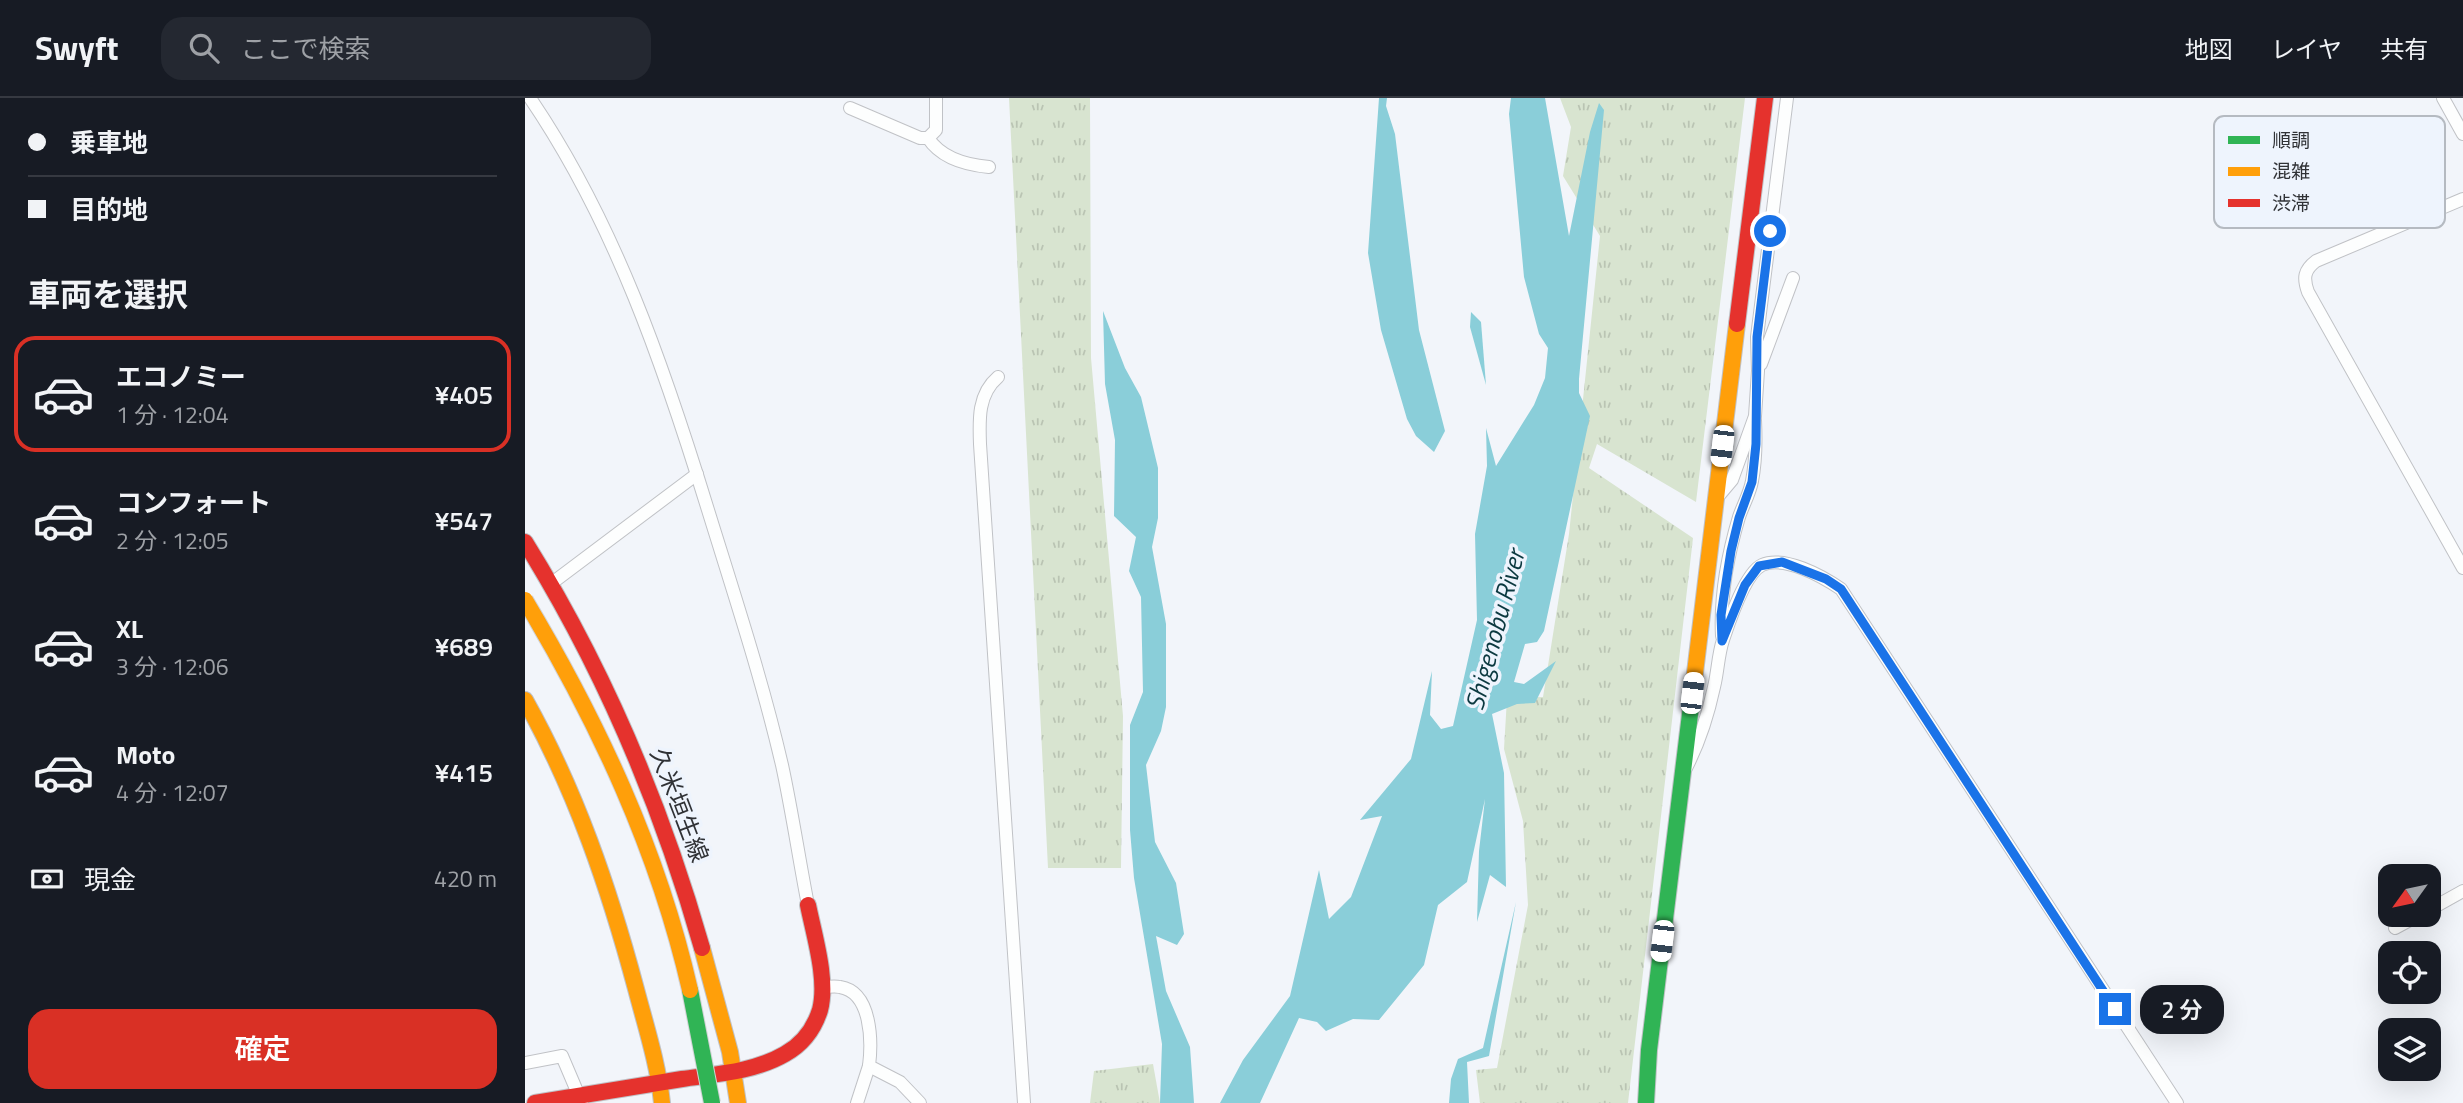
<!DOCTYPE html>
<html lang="ja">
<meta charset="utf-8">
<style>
:root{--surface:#171b24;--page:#242831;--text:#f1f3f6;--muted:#9ea1a6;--line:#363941;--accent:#d93025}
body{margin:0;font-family:"Titillium Web","Noto Sans JP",sans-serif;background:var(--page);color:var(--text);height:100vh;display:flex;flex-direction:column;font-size:26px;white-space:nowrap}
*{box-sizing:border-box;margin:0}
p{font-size:23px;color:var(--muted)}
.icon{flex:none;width:38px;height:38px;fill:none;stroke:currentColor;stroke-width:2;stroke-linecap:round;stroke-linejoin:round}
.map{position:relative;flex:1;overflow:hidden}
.drawer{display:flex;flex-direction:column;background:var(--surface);width:525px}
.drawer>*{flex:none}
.top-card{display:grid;align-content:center;height:154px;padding:0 28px;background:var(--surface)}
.needle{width:46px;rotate:237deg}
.fabs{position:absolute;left:1853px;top:766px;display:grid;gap:14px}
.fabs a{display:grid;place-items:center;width:63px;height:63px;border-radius:14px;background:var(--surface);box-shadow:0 7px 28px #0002;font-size:35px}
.end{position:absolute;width:32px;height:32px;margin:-16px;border:9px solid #1a73e8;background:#fff;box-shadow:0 0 0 4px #fff}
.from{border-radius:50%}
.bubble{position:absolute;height:49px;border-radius:21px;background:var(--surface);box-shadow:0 7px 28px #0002;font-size:23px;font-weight:600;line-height:49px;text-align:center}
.car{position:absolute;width:21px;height:42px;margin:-21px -10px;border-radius:9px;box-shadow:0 0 5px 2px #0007;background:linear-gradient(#fff 24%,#345 0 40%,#fff 0 76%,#345 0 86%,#fff 0)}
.top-card b{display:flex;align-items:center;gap:24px;height:66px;font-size:26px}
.top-card b+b{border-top:2px solid var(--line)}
.top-card i{width:18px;height:18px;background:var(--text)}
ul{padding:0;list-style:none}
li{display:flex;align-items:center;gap:21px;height:116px;margin:0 14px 10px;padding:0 14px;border:4px solid transparent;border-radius:21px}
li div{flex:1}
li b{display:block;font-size:26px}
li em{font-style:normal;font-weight:600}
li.active{border-color:var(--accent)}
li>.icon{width:63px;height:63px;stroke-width:1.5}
h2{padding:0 28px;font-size:32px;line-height:84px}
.pay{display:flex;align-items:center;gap:18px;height:77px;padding:0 28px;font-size:26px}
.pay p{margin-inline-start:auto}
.primary-button{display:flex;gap:14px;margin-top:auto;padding:14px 28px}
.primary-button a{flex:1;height:80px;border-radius:21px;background:var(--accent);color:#fff;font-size:28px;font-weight:600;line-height:80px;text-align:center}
header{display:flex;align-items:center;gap:42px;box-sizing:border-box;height:98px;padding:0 35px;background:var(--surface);border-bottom:2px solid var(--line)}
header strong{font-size:33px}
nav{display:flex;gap:38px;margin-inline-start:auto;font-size:24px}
.search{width:490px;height:63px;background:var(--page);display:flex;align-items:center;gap:18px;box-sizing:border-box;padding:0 24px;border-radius:21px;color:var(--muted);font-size:26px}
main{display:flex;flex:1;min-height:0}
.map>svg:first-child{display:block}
.grass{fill:url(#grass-tufts)}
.water{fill:#8aced9}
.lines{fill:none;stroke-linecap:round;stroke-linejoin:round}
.street-casing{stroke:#c0c2c6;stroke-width:14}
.fast-casing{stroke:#c0c2c6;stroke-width:18}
.slow-casing{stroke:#c0c2c6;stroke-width:18}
.jam-casing{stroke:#c0c2c6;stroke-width:18}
.street{stroke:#fdfefe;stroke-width:12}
.fast{stroke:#30b455;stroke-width:16}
.slow{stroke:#ff9f0a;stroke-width:16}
.jam{stroke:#e5322d;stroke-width:16}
.fast-bridge-casing{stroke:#d1d2d5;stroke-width:18;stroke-linecap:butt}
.slow-bridge-casing{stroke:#d1d2d5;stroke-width:18;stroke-linecap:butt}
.fast-bridge{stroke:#30b455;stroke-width:16}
.slow-bridge{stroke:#ff9f0a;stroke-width:16}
.route{stroke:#1a73e8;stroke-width:9}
.labels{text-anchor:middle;stroke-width:7;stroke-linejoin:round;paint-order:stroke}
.street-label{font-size:24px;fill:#303236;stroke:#eef4fd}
.water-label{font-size:26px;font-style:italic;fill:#0b3940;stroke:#eef4fd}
.key{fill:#eef4fd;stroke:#b5bac1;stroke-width:2}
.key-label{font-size:19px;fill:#303236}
</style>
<header>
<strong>Swyft</strong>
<div class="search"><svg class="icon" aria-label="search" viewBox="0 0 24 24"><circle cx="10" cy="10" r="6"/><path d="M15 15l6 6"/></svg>ここで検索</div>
<nav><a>地図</a><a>レイヤ</a><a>共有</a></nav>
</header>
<main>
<section class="drawer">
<div class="top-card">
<b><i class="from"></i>乗車地</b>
<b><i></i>目的地</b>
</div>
<h2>車両を選択</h2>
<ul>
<li class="active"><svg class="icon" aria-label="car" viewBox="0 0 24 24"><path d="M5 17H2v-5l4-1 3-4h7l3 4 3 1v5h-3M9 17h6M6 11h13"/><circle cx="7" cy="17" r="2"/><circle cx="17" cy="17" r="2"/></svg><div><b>エコノミー</b><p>1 分 · 12:04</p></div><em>¥405</em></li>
<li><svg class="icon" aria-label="car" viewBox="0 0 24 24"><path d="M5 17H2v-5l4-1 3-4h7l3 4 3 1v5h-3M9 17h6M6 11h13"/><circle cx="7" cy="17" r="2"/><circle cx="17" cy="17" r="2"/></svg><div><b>コンフォート</b><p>2 分 · 12:05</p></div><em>¥547</em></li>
<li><svg class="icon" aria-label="car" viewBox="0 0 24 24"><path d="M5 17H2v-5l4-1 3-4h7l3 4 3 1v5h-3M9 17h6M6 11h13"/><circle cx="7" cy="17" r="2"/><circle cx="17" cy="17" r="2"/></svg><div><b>XL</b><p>3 分 · 12:06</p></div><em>¥689</em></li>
<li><svg class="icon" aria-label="car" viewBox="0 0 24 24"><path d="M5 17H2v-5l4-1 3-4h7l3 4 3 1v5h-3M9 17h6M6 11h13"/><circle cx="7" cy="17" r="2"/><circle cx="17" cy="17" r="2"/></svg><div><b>Moto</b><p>4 分 · 12:07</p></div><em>¥415</em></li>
</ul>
<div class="pay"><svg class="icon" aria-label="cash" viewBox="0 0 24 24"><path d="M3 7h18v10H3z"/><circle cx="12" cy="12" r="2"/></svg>現金<p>420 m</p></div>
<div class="primary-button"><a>確定</a></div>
</section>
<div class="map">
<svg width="1938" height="1005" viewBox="0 0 1938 1005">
<defs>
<pattern id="grass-tufts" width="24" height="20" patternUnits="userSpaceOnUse" patternTransform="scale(1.75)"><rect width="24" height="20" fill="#d8e4d0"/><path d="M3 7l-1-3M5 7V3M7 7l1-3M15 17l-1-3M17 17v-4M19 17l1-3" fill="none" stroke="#bac4b3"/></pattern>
</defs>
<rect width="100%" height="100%" fill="#f2f5fa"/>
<!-- grass -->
<g class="grass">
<path d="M484,0H565L566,260L598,618L596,770H523Z"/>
<path d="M1035,0H1220L1171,404L1072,346L1064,370L1168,440L1103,1005H955L951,972L972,970L1003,807L998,723L979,651L982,600L1018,599L1044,436L1075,138L1038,78L1046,29Z"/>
<path d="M628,966L635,1005H565L569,973Z"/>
</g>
<!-- water -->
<g class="water">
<path d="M854,0H862L861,8L870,36L894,232L920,333L909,354L891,338L882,321L856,232L843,155Z"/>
<path d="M986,0H1020L1044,138L1065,34L1074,5L1079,12L1054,281V295L1065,318L1019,533L1012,544L1000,546L989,584L999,586L1031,563L1010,605L992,606L967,616L979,675L981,789L965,777L952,824L954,753L960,701L942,784L913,807L899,867L854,922L828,921L801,933L792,924L774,920L735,1005H695L718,962L765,898L794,772L804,821L826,799L857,718L835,722L886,661L907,573L905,617L916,631L928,628L952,522L950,436L962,368L961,330L971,368L1009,307L1020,280L1023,250L1014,236L999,179L984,16Z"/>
<path d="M578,213L600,270L616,299L633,370V420L627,449L641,526V609L636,633L621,667L630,744L651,785L659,836L652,847L631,838L641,893L665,949L669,1005H635L637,946L609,780L605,732V627L618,594L616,499L604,473L611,439L589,418L590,342L580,286Z"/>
<path d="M946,214L956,224L961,287L945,229Z"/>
<path d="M991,804L964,958L942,964L944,1005H924L926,981L933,961L958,950Z"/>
</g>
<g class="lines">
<!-- street casing -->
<g class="street-casing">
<g id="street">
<path d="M5,0C90,125 139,269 183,412C209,496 237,581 257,667C267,713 274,761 283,807"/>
<path d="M411,0V32L403,40C416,60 442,67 464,69"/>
<path d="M1918,0L1938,36"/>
<path d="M325,10L395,40H403"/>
<path d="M1938,101L1791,163C1779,172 1778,180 1783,194L1938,470"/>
<path d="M1236,266L1268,180"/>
<path d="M473,279C453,296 454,321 455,346L499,1005"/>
<path d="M1191,401L1207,382L1230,318L1233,273L1232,239L1262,0"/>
<path d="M27,485L172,376"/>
<path d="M1197,538C1195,500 1203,456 1214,419C1218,407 1225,395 1227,383C1231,363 1231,342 1230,322"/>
<path d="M1161,670C1174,645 1183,617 1189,589C1193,573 1193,557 1198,542C1204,524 1220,475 1237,467C1259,457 1297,478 1316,491L1652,1005"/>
<path d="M1904,812L1938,793"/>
<path d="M1870,830L1894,817"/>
<path d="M298,889C303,889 310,888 315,889C347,894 347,944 344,968L375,984L395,1005"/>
<path d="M0,965L37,958L57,1005"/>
<path d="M332,1005L344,968"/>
</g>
</g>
<!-- fast casing -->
<g class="fast-casing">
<path id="fast" d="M1121,1005L1124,952L1166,608"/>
</g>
<!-- slow casing -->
<g class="slow-casing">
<g id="slow">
<path d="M0,602C51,693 84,790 111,891C121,929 133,966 137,1005"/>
<path d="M1166,608L1212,226"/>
<path d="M177,850L205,954L213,1005"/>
</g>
</g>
<!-- jam casing -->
<g class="jam-casing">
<g id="jam">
<path d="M1212,226L1240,0"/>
<path d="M0,444C79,571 136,706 177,850"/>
<path d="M10,1005C59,997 108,989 157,981C191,976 229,974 260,956C278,946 289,931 295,912C303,882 289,837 283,807"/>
</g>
</g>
<!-- street -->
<use href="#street" class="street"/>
<!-- fast -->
<use href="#fast" class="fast"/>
<!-- slow -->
<use href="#slow" class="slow"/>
<!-- jam -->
<use href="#jam" class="jam"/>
<!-- fast-bridge casing -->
<g class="fast-bridge-casing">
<path id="fast-bridge" d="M165,892L187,1005"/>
</g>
<!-- slow-bridge casing -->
<g class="slow-bridge-casing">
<path id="slow-bridge" d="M0,502C73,624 133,752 165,892"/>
</g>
<!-- fast-bridge -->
<use href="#fast-bridge" class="fast-bridge"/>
<!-- slow-bridge -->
<use href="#slow-bridge" class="slow-bridge"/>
</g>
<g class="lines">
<!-- route -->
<path class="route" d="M1245,133L1232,239L1231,346L1227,384L1214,420L1206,453L1196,517L1197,543L1220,487L1234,468L1257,464L1301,481L1316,491L1590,911"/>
</g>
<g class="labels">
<!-- street labels -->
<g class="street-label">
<text transform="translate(154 707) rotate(69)" y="8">久米垣生線</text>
</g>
<!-- water labels -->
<g class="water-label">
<text transform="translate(970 532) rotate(-75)" y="9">Shigenobu River</text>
</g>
</g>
<!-- legend -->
<rect x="1689" y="18" width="231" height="112" rx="10" class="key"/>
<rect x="1703" y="38" width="32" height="8" fill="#30b455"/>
<rect x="1703" y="69" width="32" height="9" fill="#ff9f0a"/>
<rect x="1703" y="101" width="32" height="8" fill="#e5322d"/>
<g class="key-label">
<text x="1747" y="49">順調</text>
<text x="1747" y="80">混雑</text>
<text x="1747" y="112">渋滞</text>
</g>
</svg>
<div class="fabs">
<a><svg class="needle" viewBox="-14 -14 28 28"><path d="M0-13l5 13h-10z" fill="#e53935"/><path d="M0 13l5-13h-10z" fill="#9ea1a6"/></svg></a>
<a><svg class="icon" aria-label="locate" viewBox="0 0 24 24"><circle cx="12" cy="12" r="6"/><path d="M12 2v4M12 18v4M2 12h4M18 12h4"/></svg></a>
<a><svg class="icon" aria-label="layers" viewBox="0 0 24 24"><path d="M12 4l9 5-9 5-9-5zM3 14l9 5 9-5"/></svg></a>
</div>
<i class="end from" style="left:1245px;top:133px"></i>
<i class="end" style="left:1590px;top:911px"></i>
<div class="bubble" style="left:1615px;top:887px;width:84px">2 分</div>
<i class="car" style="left:1197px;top:348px;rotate:187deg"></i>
<i class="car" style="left:1167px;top:595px;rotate:7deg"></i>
<i class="car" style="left:1137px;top:843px;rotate:187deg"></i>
</div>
</main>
